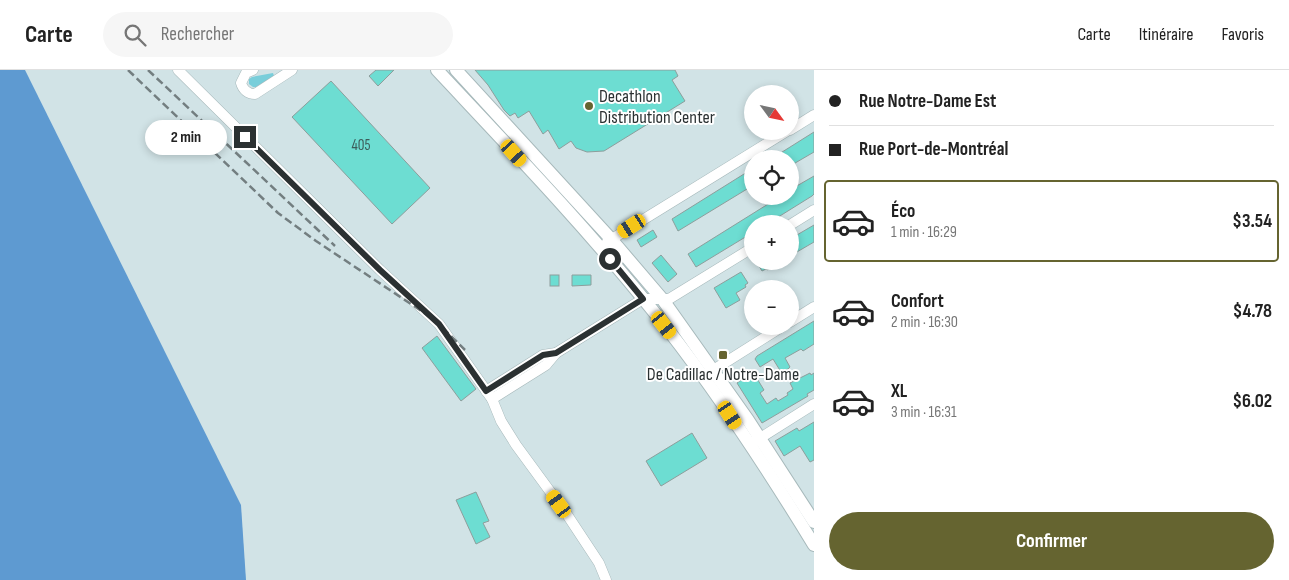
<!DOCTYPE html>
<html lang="fr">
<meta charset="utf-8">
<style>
:root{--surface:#fff;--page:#f6f6f6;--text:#222;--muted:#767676;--line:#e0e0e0;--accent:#656430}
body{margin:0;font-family:"Sofia Sans Condensed",sans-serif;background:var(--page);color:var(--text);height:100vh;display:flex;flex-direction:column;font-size:19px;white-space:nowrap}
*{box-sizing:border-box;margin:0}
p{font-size:16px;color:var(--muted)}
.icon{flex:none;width:28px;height:28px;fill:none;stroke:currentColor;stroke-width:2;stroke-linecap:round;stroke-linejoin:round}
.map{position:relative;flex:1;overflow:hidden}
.drawer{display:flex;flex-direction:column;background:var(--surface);width:475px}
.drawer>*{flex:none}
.banner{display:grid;align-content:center;height:110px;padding:0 15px;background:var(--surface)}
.needle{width:32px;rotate:123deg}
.tools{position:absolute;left:744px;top:15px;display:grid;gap:10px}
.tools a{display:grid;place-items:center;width:55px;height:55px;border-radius:50%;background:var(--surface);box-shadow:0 2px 8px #0003;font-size:25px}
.end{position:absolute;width:22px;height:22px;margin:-11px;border:6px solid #2b3132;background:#fff;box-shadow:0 0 0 2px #fff}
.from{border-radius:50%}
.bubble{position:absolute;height:35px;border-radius:18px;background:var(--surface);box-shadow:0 2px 8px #0003;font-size:16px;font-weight:700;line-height:35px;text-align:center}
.car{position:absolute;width:15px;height:30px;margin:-15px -8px;border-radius:6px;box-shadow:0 0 4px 1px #0007;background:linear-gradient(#f5c518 24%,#345 0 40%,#f5c518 0 76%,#345 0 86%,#f5c518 0)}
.banner b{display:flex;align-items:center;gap:18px;height:48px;font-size:19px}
.banner b+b{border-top:1px solid var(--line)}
.banner i{width:12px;height:12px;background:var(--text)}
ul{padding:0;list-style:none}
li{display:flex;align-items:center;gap:15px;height:82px;margin:0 10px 8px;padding:0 5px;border:2px solid transparent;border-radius:5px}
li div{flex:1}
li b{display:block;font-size:19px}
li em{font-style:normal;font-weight:700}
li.on{border-color:var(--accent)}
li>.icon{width:45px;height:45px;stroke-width:1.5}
.action{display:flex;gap:10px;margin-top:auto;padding:10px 15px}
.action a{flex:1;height:58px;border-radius:30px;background:var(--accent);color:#fff;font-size:20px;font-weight:700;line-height:58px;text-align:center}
header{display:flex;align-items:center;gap:30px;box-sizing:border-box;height:70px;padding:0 25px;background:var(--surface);border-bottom:1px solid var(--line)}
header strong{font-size:24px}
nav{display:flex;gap:28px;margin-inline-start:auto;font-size:18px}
.search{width:350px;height:45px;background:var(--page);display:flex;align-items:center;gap:12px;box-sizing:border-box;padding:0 18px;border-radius:28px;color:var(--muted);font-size:19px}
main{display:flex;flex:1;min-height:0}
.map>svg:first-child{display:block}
.green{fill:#79ceda}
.water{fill:#5e9ad1}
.building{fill:#6dddd2;stroke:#8d9e9c}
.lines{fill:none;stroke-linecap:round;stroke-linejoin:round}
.minor-casing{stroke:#a7b9bb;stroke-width:11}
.major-casing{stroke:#a7b9bb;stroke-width:14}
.minor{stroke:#fff;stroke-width:10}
.major{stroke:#fff;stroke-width:12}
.rail{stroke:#737e80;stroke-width:2.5;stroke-dasharray:8 4;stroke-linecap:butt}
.route{stroke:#2b3132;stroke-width:6}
.poi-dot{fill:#656430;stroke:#fff;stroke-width:2}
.labels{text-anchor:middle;stroke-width:4;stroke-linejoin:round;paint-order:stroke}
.number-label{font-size:15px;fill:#3c5c5a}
.poi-label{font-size:18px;fill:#2b3132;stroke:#fff;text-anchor:start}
</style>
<header>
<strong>Carte</strong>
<div class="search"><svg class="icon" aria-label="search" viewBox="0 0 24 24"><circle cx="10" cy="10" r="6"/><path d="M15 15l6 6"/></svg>Rechercher</div>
<nav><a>Carte</a><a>Itinéraire</a><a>Favoris</a></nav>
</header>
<main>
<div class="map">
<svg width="814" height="510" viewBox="0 0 814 510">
<rect width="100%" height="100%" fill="#d1e3e6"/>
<!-- green -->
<path class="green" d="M273,3L274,6L256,17H253L249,14V9L252,7Z"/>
<!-- water -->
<path class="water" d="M0,0H25L241,435L246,510H0Z"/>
<!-- building -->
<g class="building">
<path d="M376,0H394L378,16L369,6Z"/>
<path d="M475,0H675L678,6L672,10L685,31L604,81L587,82L576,78L571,71L559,79L548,60L543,64L529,41L518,48L515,43L510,46L504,40L488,15Z"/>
<path d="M331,11L430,118L392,154L292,47Z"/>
<path d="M814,62V82L790,96V89H771Z"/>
<path d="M752,99V116L678,161L672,149Z"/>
<path d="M814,106V124L812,126L767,154H752V163L696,197L688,184L781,126H790V121L795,117Z"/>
<path d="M814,155V172L790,186V169Z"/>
<path d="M653,160L657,167L641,177L637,170Z"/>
<path d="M661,185L677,204L668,212L652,193Z"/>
<path d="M756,191H781L767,200L766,199L762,201Z"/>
<path d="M741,202L748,213L745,215L746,217L736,223L740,230L726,238L714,218Z"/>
<rect x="550" y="205" width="9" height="11"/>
<path d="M572,205H591V215L572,216Z"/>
<path d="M814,251V274L803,281L801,279L785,288L790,297L788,299L781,302L773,289L760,297L755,289L757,286Z"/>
<path d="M437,266L476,319L461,331L422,278Z"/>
<path d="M753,302L764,320L760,323L767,334L776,328L778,331L788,325L787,323L793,319L790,313L810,303L811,305L814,303V320L807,324L808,326L762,353L737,313Z"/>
<path d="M814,352V390L810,392L800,376L784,386L775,371L797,358L799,361Z"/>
<path d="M692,363L707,388L661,416L646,391Z"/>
<path d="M476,422L489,451L483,453L490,467L476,474L456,430Z"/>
</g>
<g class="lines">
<!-- minor casing -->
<g class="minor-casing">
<g id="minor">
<path d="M178,0L380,200L439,254L492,329L501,351L516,375L568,446L599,493L606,510"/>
<path d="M253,0L246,3L241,13C243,20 248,24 255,24L292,0"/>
<path d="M790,60L814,45"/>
<path d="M790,155L814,140"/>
<path d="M607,172L787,61"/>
<path d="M790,252L814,237"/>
<path d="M707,304L783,256"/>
<path d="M486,321L543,285L556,283"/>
<path d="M492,329L546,295L556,283L643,229H669L752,178"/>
<path d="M754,372L814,334"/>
</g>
</g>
<!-- major casing -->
<g class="major-casing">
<g id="major">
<path d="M437,0C511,79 586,157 654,242C713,315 765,395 814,475"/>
<path d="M456,0L611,169L663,230L748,350L814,452"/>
</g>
</g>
<!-- minor -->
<use href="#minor" class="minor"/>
<!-- major -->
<use href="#major" class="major"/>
<!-- rail -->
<g class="rail">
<path d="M128,0L278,143L316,171L423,242L439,254L465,280"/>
<path d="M148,0L335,176"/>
</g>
</g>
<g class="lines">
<!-- route -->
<path class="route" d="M245,67L380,200L439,254L486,321L543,285L556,283L643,229L610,189"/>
</g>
<!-- markers -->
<g class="poi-dot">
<circle cx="589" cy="36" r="5"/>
<rect x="718" y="280" width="10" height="10" rx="2.5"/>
</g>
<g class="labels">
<!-- number labels -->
<g class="number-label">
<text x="361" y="80">405</text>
</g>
<!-- poi labels -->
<g class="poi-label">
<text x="599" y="32">Decathlon<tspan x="599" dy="21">Distribution Center</tspan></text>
<text x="723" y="310" text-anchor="middle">De Cadillac / Notre-Dame</text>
</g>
</g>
</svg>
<div class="tools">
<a><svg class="needle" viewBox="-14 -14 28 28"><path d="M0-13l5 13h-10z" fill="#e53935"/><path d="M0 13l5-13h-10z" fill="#767676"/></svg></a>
<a><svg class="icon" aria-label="locate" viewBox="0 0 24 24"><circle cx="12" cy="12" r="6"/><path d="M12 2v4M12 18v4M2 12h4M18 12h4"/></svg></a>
<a>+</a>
<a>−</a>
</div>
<i class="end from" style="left:610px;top:189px"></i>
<i class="end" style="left:245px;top:67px"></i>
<div class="bubble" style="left:145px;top:50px;width:82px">2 min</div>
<i class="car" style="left:514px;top:83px;rotate:138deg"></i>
<i class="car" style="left:632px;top:156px;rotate:238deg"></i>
<i class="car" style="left:664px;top:255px;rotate:142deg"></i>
<i class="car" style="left:730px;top:345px;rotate:147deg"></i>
<i class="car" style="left:559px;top:434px;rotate:324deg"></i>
</div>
<section class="drawer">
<div class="banner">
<b><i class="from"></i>Rue Notre-Dame Est</b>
<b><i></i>Rue Port-de-Montréal</b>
</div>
<ul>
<li class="on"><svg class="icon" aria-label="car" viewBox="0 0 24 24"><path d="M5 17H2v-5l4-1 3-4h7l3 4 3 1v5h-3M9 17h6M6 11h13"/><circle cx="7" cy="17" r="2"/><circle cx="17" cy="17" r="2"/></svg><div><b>Éco</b><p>1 min · 16:29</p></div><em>$3.54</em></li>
<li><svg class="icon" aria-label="car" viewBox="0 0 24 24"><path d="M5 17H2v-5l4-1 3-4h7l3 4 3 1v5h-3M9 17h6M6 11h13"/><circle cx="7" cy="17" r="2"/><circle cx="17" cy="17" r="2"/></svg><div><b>Confort</b><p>2 min · 16:30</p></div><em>$4.78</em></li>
<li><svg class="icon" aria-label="car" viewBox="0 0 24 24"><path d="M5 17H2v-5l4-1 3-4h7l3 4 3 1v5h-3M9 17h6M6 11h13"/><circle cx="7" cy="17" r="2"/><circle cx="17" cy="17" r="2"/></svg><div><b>XL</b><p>3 min · 16:31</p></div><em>$6.02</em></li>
</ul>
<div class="action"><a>Confirmer</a></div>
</section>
</main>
